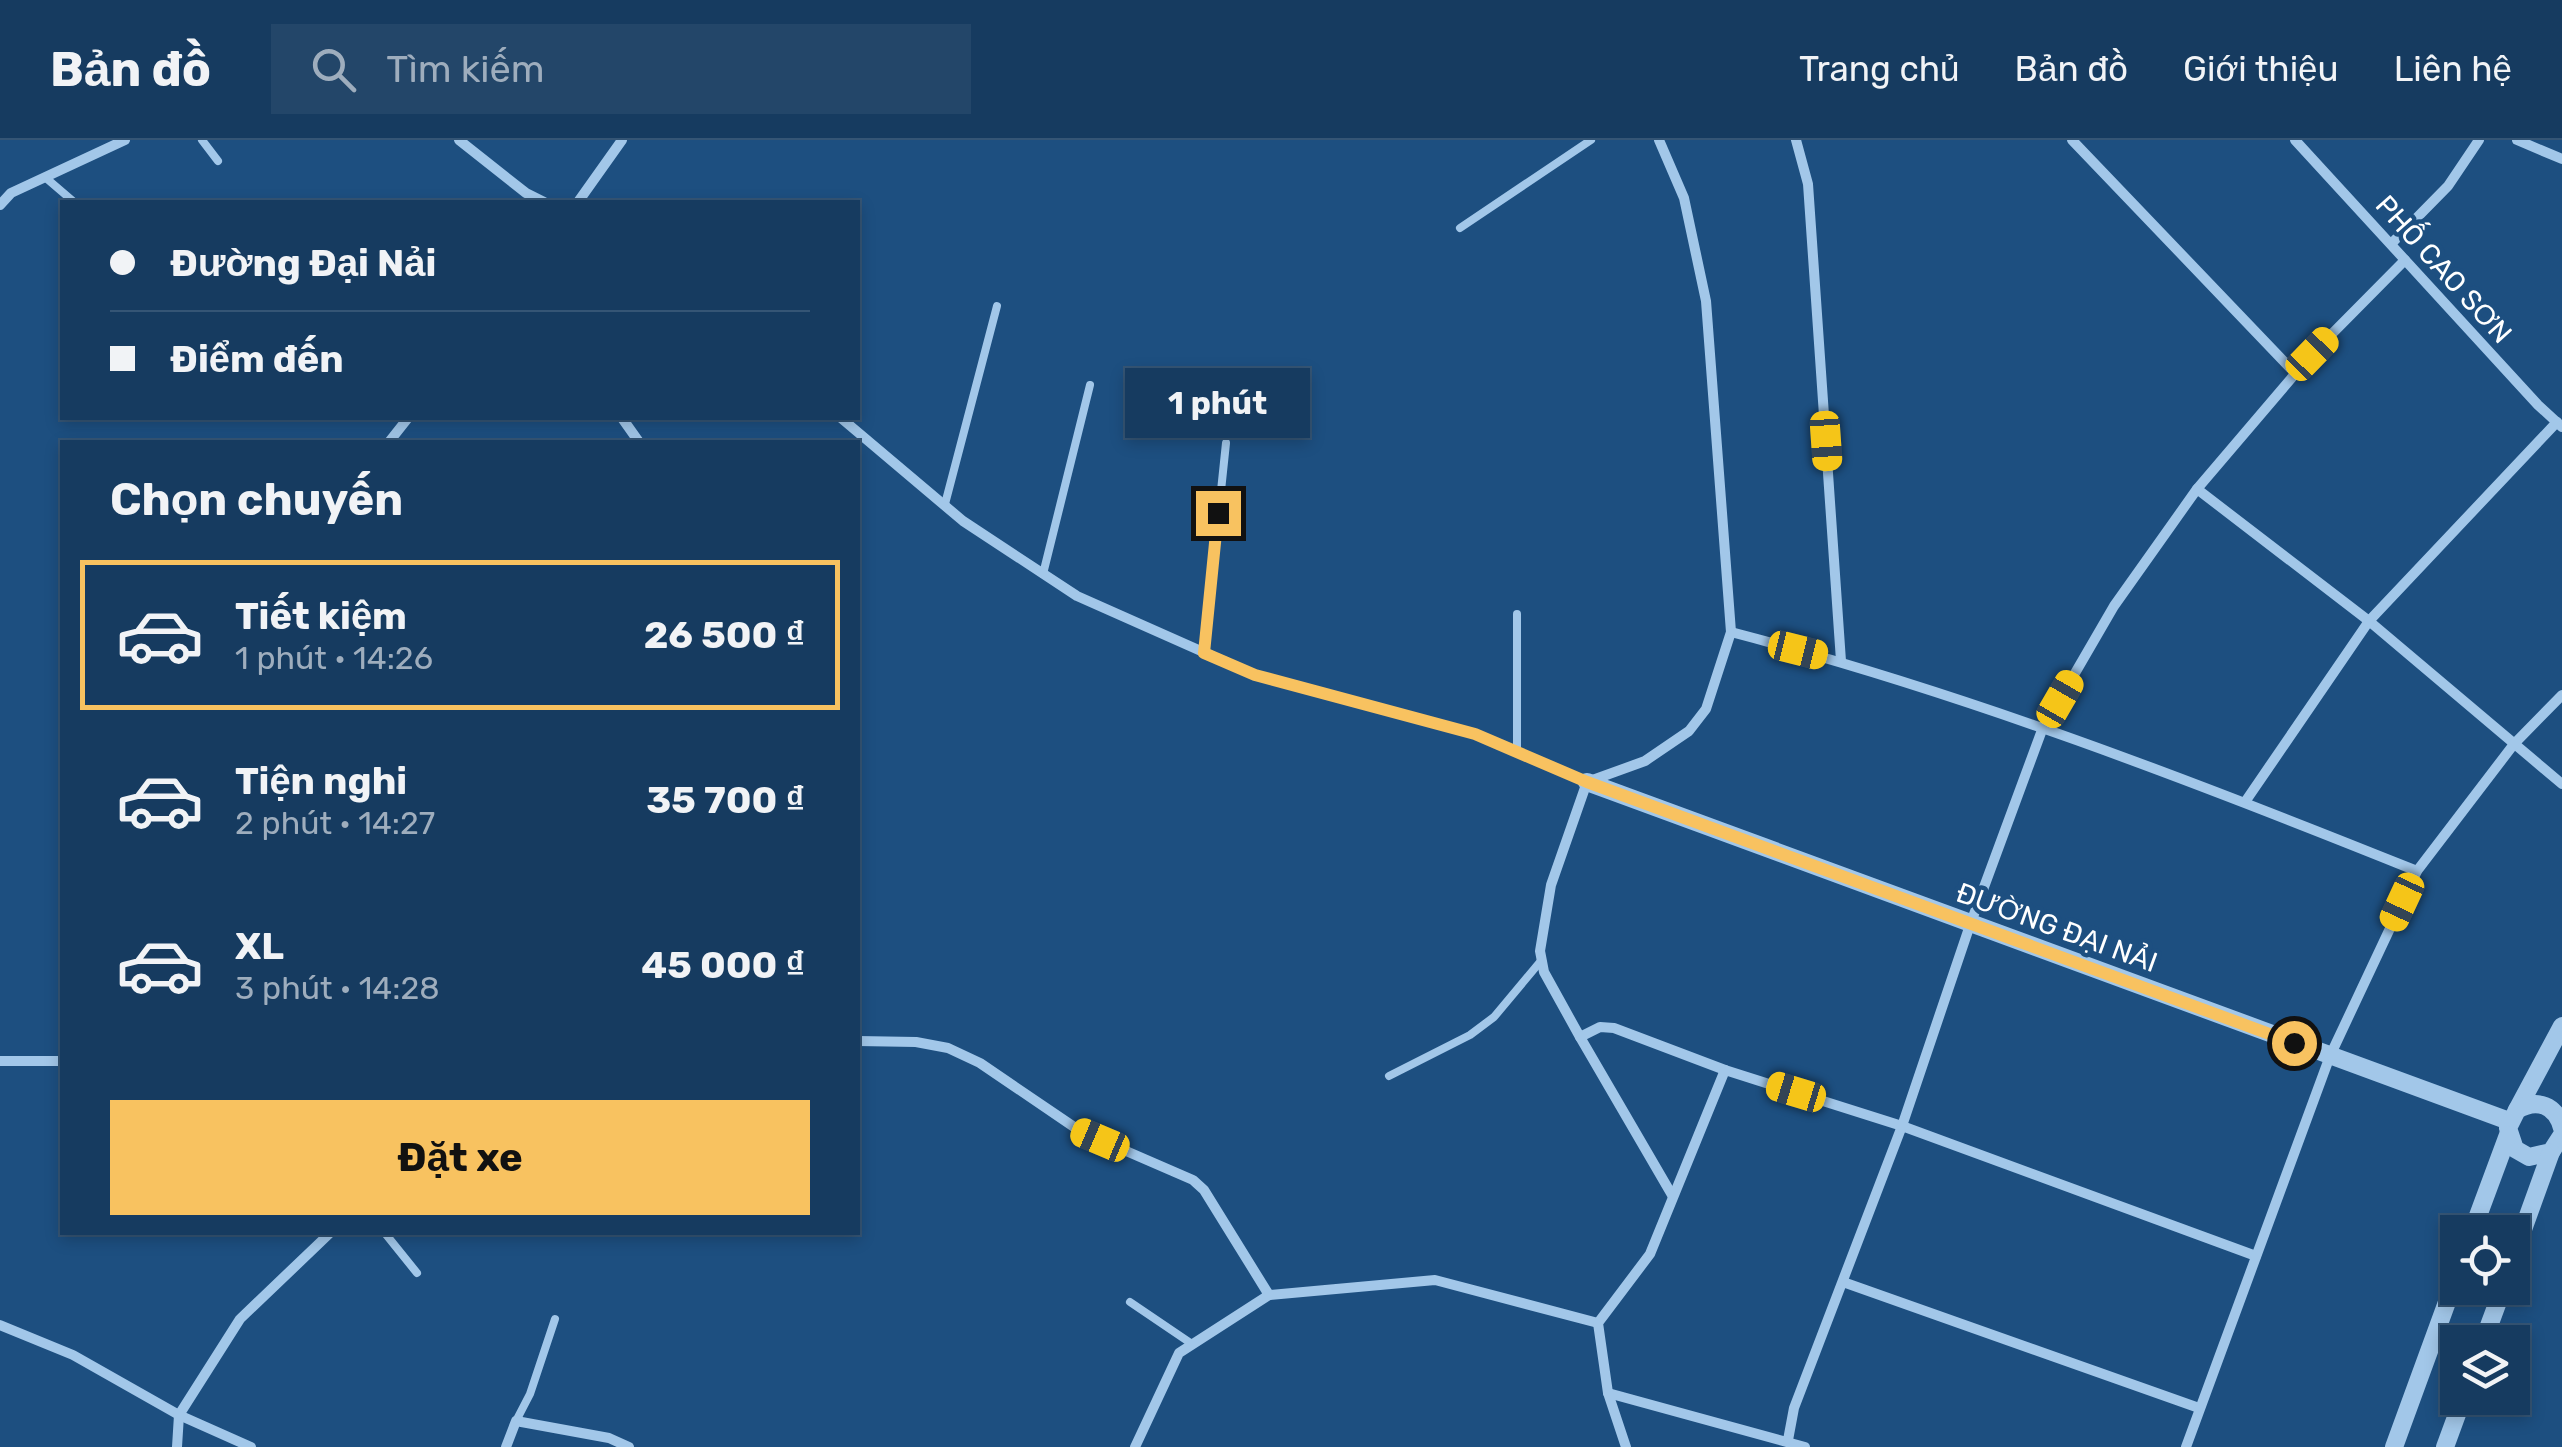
<!DOCTYPE html>
<html lang="vi">
<meta charset="utf-8">
<style>
:root{--surface:#163b60;--page:#234669;--text:#f1f3f6;--muted:#9eadbd;--line:#355575;--accent:#f8c260}
body{margin:0;font-family:Rubik,sans-serif;background:var(--page);color:var(--text);height:100vh;display:flex;flex-direction:column;font-size:38px;white-space:nowrap}
*{box-sizing:border-box;margin:0}
p{font-size:32px;color:var(--muted)}
.icon{flex:none;width:55px;height:55px;fill:none;stroke:currentColor;stroke-width:2;stroke-linecap:round;stroke-linejoin:round}
.map{position:relative;flex:1;overflow:hidden}
.drawer{position:absolute;left:60px;top:300px;width:800px;height:795px;display:flex;flex-direction:column;background:var(--surface);border-radius:0px;box-shadow:0 5px 15px #0003,0 0 0 2px var(--line)}
.drawer>*{flex:none}
.guide{position:absolute;left:60px;top:60px;width:800px;height:220px;border-radius:0px;box-shadow:0 5px 15px #0003,0 0 0 2px var(--line);display:grid;align-content:center;height:220px;padding:0 50px;background:var(--surface)}
.buttons{position:absolute;left:2440px;top:1075px;display:grid;gap:20px}
.buttons a{display:grid;place-items:center;width:90px;height:90px;border-radius:0px;background:var(--surface);box-shadow:0 5px 15px #0003,0 0 0 2px var(--line);font-size:50px}
.end{position:absolute;width:45px;height:45px;margin:-22px;border:12px solid #f8c260;background:#111;box-shadow:0 0 0 5px #111}
.from{border-radius:50%}
.bubble{position:absolute;height:70px;border-radius:0px;background:var(--surface);box-shadow:0 5px 15px #0003,0 0 0 2px var(--line);font-size:32px;font-weight:700;line-height:70px;text-align:center}
.car{position:absolute;width:30px;height:60px;margin:-30px -15px;border-radius:12px;box-shadow:0 0 8px 2px #0007;background:linear-gradient(#f5c518 24%,#345 0 40%,#f5c518 0 76%,#345 0 86%,#f5c518 0)}
.guide b{display:flex;align-items:center;gap:35px;height:95px;font-size:38px}
.guide b+b{border-top:2px solid var(--line)}
.guide i{width:25px;height:25px;background:var(--text)}
ul{padding:0;list-style:none}
li{display:flex;align-items:center;gap:30px;height:150px;margin:0 20px 15px;padding:0 30px;border:5px solid transparent;border-radius:0px}
li div{flex:1}
li b{display:block;font-size:38px}
li em{font-style:normal;font-weight:700}
li.current{border-color:var(--accent)}
li>.icon{width:90px;height:90px;stroke-width:1.5}
h2{padding:0 50px;font-size:45px;line-height:120px}
.button{display:flex;gap:20px;margin-top:auto;padding:20px 50px}
.button a{flex:1;height:115px;border-radius:0px;background:var(--accent);color:#111;font-size:40px;font-weight:700;line-height:115px;text-align:center}
header{display:flex;align-items:center;gap:60px;box-sizing:border-box;height:140px;padding:0 50px;background:var(--surface);border-bottom:2px solid var(--line)}
header strong{font-size:48px}
nav{display:flex;gap:55px;margin-inline-start:auto;font-size:35px}
.search{width:700px;height:90px;background:var(--page);display:flex;align-items:center;gap:25px;box-sizing:border-box;padding:0 35px;border-radius:0px;color:var(--muted);font-size:38px}
.map>svg:first-child{display:block}
.lines{fill:none;stroke-linecap:round;stroke-linejoin:round}
.service{stroke:#a2c7e9;stroke-width:8}
.minor{stroke:#a2c7e9;stroke-width:10}
.tertiary{stroke:#a2c7e9;stroke-width:18}
.route{stroke:#f8c260;stroke-width:12}
.labels{text-anchor:middle;stroke-width:9;stroke-linejoin:round;paint-order:stroke}
.street-label{font-size:28px;fill:#fff;stroke:#1d4f80}
</style>
<header>
<strong>Bản đồ</strong>
<div class="search"><svg class="icon" aria-label="search" viewBox="0 0 24 24"><circle cx="10" cy="10" r="6"/><path d="M15 15l6 6"/></svg>Tìm kiếm</div>
<nav><a>Trang chủ</a><a>Bản đồ</a><a>Giới thiệu</a><a>Liên hệ</a></nav>
</header>
<div class="map">
<svg width="2562" height="1307" viewBox="0 0 2562 1307">
<rect width="100%" height="100%" fill="#1d4f80"/>
<g class="lines">
<!-- service -->
<g class="service">
<path d="M202,0L218,21"/>
<path d="M46,38L74,62"/>
<path d="M1460,88L1591,0"/>
<path d="M945,364L997,166"/>
<path d="M1043,434L1090,245"/>
<path d="M1517,474V613"/>
<path d="M1204,513L1226,303"/>
<path d="M1389,936L1470,895L1494,877L1540,822"/>
<path d="M384,1092L417,1133"/>
<path d="M1130,1162L1192,1204"/>
<path d="M516,1281L530,1254L555,1179"/>
</g>
<!-- minor -->
<g class="minor">
<path d="M459,0L526,53L544,62"/>
<path d="M1796,0L1808,44L1841,521"/>
<path d="M2072,0L2295,233"/>
<path d="M2295,0L2538,265L2562,287"/>
<path d="M2517,0L2562,19"/>
<path d="M578,62L622,0"/>
<path d="M0,65L11,53L125,0"/>
<path d="M2391,104L2448,46L2479,0"/>
<path d="M622,278L639,302"/>
<path d="M841,278L963,381L1077,456L1255,535L1475,594L1587,642L1645,621L1689,591L1706,569L1731,492L1706,161L1684,58L1659,0"/>
<path d="M389,302L408,278"/>
<path d="M2197,349L2369,481L2562,644"/>
<path d="M1731,492C1965,553 2193,641 2417,731"/>
<path d="M2245,662L2369,481L2557,282"/>
<path d="M1580,897L1544,832L1540,811L1551,745L1587,642"/>
<path d="M858,901L916,902L948,908L980,923L1080,991L1193,1040L1204,1050L1269,1155L1179,1213L1135,1307"/>
<path d="M0,921H62"/>
<path d="M1672,1055L1580,897L1600,887L1614,888L1725,930L1902,986L2256,1116"/>
<path d="M1843,1142L2199,1268"/>
<path d="M1269,1155L1435,1140L1598,1183"/>
<path d="M0,1185L73,1215L179,1275L251,1307"/>
<path d="M1608,1253L1805,1307"/>
<path d="M1788,1300L1794,1268L1902,986L1970,785L2042,590L2114,466L2197,349L2312,214L2405,120"/>
<path d="M177,1307L179,1275L240,1179L331,1092"/>
<path d="M506,1307L516,1281L609,1298L629,1307"/>
<path d="M1626,1307L1608,1253L1598,1183L1650,1114L1725,930"/>
<path d="M2186,1307L2330,916L2417,731L2514,604L2562,555"/>
</g>
<!-- tertiary -->
<g class="tertiary">
<path d="M1587,642L2509,981"/>
<path d="M2517,970L2562,886"/>
<path d="M2562,988C2556,965 2537,958 2517,970L2508,988L2515,1009L2529,1017L2551,1012L2562,995"/>
<path d="M2472,1092L2508,995"/>
<path d="M2512,1120L2551,1012"/>
<path d="M2483,1202L2503,1148"/>
<path d="M2394,1307L2458,1132"/>
<path d="M2445,1307L2463,1258"/>
</g>
</g>
<g class="lines">
<!-- route -->
<path class="route" d="M1218,373L1204,513L1255,535L1475,594L1587,642L2294,903"/>
</g>
<g class="labels">
<!-- street labels -->
<g class="street-label">
<text transform="translate(2444 129) rotate(48)" y="10">PHỐ CAO SƠN</text>
<text transform="translate(2057 787) rotate(20)" y="10">ĐƯỜNG ĐẠI NẢI</text>
</g>
</g>
</svg>
<div class="buttons">
<a><svg class="icon" aria-label="locate" viewBox="0 0 24 24"><circle cx="12" cy="12" r="6"/><path d="M12 2v4M12 18v4M2 12h4M18 12h4"/></svg></a>
<a><svg class="icon" aria-label="layers" viewBox="0 0 24 24"><path d="M12 4l9 5-9 5-9-5zM3 14l9 5 9-5"/></svg></a>
</div>
<i class="end from" style="left:2294px;top:903px"></i>
<i class="end" style="left:1218px;top:373px"></i>
<div class="bubble" style="left:1125px;top:228px;width:185px">1 phút</div>
<i class="car" style="left:2312px;top:214px;rotate:44deg"></i>
<i class="car" style="left:1826px;top:301px;rotate:176deg"></i>
<i class="car" style="left:1798px;top:510px;rotate:104deg"></i>
<i class="car" style="left:2060px;top:559px;rotate:30deg"></i>
<i class="car" style="left:2402px;top:762px;rotate:205deg"></i>
<i class="car" style="left:1796px;top:952px;rotate:287deg"></i>
<i class="car" style="left:1100px;top:1000px;rotate:293deg"></i>
<div class="guide">
<b><i class="from"></i>Đường Đại Nải</b>
<b><i></i>Điểm đến</b>
</div>
<section class="drawer">
<h2>Chọn chuyến</h2>
<ul>
<li class="current"><svg class="icon" aria-label="car" viewBox="0 0 24 24"><path d="M5 17H2v-5l4-1 3-4h7l3 4 3 1v5h-3M9 17h6M6 11h13"/><circle cx="7" cy="17" r="2"/><circle cx="17" cy="17" r="2"/></svg><div><b>Tiết kiệm</b><p>1 phút · 14:26</p></div><em>26 500 ₫</em></li>
<li><svg class="icon" aria-label="car" viewBox="0 0 24 24"><path d="M5 17H2v-5l4-1 3-4h7l3 4 3 1v5h-3M9 17h6M6 11h13"/><circle cx="7" cy="17" r="2"/><circle cx="17" cy="17" r="2"/></svg><div><b>Tiện nghi</b><p>2 phút · 14:27</p></div><em>35 700 ₫</em></li>
<li><svg class="icon" aria-label="car" viewBox="0 0 24 24"><path d="M5 17H2v-5l4-1 3-4h7l3 4 3 1v5h-3M9 17h6M6 11h13"/><circle cx="7" cy="17" r="2"/><circle cx="17" cy="17" r="2"/></svg><div><b>XL</b><p>3 phút · 14:28</p></div><em>45 000 ₫</em></li>
</ul>
<div class="button"><a>Đặt xe</a></div>
</section>
</div>
